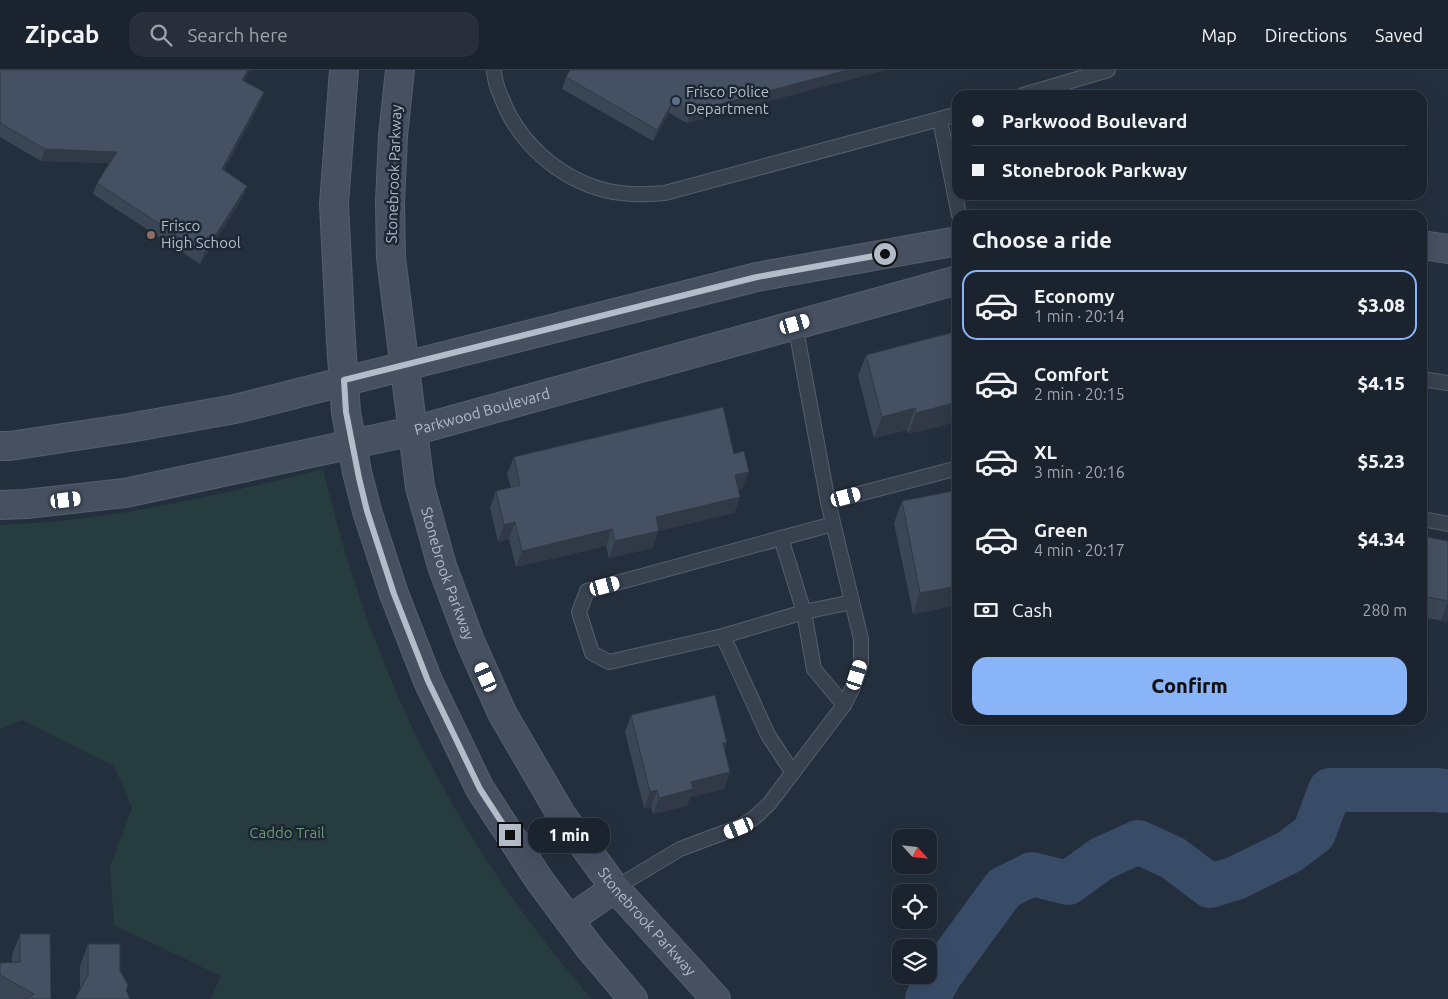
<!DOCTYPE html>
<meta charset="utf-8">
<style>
:root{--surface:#1b232e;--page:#282f3a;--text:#f1f3f6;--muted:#a0a4aa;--line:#39404a;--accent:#8ab4f8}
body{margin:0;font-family:Ubuntu,sans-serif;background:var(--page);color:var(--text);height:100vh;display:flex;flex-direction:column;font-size:19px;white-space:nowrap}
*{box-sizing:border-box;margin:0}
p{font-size:16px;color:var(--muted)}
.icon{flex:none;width:28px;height:28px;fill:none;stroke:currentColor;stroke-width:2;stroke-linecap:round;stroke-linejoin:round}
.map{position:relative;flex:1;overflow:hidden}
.details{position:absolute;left:952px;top:140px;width:475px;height:515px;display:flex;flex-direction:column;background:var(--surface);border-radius:15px;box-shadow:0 5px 20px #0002,0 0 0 1px var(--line)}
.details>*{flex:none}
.banner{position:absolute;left:952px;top:20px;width:475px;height:110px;border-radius:15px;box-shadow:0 5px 20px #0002,0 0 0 1px var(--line);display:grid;align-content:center;height:110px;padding:0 20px;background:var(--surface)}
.needle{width:32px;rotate:117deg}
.tools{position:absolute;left:892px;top:759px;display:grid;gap:10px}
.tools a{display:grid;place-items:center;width:45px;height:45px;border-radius:10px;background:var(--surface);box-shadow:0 5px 20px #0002,0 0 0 1px var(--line);font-size:25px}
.end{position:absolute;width:22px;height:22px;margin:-11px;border:6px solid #b4bcc9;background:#111;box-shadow:0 0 0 2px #111}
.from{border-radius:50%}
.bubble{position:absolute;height:35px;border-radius:15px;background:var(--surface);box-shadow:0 5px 20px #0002,0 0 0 1px var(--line);font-size:16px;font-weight:800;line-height:35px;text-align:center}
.car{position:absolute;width:15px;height:30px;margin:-15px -8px;border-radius:6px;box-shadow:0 0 4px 1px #0007;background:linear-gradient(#fff 24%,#345 0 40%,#fff 0 76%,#345 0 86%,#fff 0)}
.banner b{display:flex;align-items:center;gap:18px;height:48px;font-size:19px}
.banner b+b{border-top:1px solid var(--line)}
.banner i{width:12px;height:12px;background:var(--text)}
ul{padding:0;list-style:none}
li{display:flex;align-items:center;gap:15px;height:70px;margin:0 10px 8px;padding:0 10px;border:2px solid transparent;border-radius:15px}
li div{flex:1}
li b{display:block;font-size:19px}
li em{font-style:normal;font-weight:800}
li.active{border-color:var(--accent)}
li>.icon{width:45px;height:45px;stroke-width:1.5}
h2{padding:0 20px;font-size:22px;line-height:60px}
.pay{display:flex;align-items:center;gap:12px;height:55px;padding:0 20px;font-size:19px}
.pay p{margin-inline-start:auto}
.cta{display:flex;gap:10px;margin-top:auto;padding:10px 20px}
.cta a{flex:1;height:58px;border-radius:15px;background:var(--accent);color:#111;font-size:20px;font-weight:800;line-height:58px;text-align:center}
header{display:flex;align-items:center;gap:30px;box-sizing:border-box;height:70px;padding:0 25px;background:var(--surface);border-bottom:1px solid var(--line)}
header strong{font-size:24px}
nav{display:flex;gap:28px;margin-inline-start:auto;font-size:18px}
.search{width:350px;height:45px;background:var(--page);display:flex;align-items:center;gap:12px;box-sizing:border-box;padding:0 18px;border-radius:15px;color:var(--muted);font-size:19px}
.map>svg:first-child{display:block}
.green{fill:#263c3f}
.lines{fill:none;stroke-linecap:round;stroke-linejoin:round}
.river{stroke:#394c67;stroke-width:44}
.lane-casing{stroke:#565f6c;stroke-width:16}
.secondary-casing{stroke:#565f6c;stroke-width:30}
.lane{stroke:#38414e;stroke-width:14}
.secondary{stroke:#465061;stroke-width:28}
.wall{fill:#3b4654}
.shaded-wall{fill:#303945}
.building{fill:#455162;stroke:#303945}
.route{stroke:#b4bcc9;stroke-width:6}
.service-dot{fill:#5c6f8a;stroke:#1d2633;stroke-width:2}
.education-dot{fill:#8d6e63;stroke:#1d2633;stroke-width:2}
.labels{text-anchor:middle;stroke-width:5;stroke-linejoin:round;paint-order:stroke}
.poi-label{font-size:15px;fill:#b4bcc9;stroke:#1d2633;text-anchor:start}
.street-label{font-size:15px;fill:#b4bcc9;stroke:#1d2633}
.park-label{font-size:15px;fill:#6b9a76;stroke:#1d2633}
</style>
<header>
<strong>Zipcab</strong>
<div class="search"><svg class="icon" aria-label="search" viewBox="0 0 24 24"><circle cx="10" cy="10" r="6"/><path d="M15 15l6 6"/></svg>Search here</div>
<nav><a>Map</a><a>Directions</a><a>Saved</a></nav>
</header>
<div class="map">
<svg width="1448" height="929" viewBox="0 0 1448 929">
<rect width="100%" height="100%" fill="#242f3e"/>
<!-- green -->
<path class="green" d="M323,399C371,602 455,772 592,929H210L221,906L114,855L110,797L132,738L114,696L22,650L0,659V455C110,451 217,426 323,399Z"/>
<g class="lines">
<!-- river -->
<path class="river" d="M927,929L941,904L1004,818L1032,804L1068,813L1101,789L1138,772L1173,788L1210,816L1236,808L1289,782L1314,763L1330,720H1435L1448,721"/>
<!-- lane casing -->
<g class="lane-casing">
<g id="lane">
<path d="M494,0C494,10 498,20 502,29C519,73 559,108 604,120C624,125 644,125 665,123L958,44"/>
<path d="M1023,25L1108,0"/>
<path d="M940,50L959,145"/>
<path d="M1422,309L1448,313"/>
<path d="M828,432L958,398"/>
<path d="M1422,449L1448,454"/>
<path d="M781,468L804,542L852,532"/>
<path d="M723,566L609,592L592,583L579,542L587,521L833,454"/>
<path d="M793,703L768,665L723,566L804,542L814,599L844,635"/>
<path d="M615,818L680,779L739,757L754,748L769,734L844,635L853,617L861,593V569L828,432L795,254"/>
</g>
</g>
<!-- secondary casing -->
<g class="secondary-casing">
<g id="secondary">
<path d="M344,0L334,134L341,272L346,342L357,402L367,441L394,524L428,611L480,719L540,811L589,877L633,929"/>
<path id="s1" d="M400,0L393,66L390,132L391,188L420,417L442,496L470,571L502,643L562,746L615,818L716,929"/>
<path d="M1422,175L1448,179"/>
<path d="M0,376H10L129,358L235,339L757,207L958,171"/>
<path id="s2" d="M0,435L26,434L125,423L413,361L958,210"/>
<path d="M569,850L615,818"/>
</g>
</g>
<!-- lane -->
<use href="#lane" class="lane"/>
<!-- secondary -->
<use href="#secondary" class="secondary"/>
</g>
<!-- wall -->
<g class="wall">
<path d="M0,0H250L244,11L264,22L260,33L224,100L247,116L243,127L200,194L93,124L97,113L109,93L41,91L0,67Z"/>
<path d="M570,0H885L687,53L669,43L653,71L562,19L566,7Z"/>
<path d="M958,261L908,364L907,360L874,368L858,306L866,285Z"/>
<path d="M514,387L742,419L738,420L740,427L734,443L658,461L653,478L609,488L606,476L516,497L509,469L498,472L490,438L496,421L511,418L507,404Z"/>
<path d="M902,431L958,535L913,544L894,453Z"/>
<path d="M1422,466L1448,471V552L1422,547Z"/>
<path d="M631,645L724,680L730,702L724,719L690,727L687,736L653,744L651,737L644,738L625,662Z"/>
<path d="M20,864L51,929H0V893L12,892V885Z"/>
<path d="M88,874L120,901L128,915L126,921L80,919V896Z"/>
</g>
<!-- shaded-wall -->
<g class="shaded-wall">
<path d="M248,0H250L238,21L242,10Z"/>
<path d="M847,0H885L687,53L691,42Z"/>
<path d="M264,22L260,33L218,111L222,99Z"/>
<path d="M673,31L669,43L653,71L657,60Z"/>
<path d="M45,79L117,82L112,93L41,91Z"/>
<path d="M247,116L243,127L200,194L204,183Z"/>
<path d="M958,332V352L908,364L916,343Z"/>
<path d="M915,338L907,360L874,368L882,347Z"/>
<path d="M749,402L742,419L729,422L735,405Z"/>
<path d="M740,427L734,443L658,461L653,478L609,488L615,471L656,447Z"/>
<path d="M515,452L509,469L498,472L504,455Z"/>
<path d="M612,459L606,476L516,497L522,481Z"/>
<path d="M958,516V535L913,544L920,523Z"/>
<path d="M1448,531V552L1441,551Z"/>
<path d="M723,673H727L720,689Z"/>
<path d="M730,702L724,719L690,727L687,736L653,744L659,728L691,712Z"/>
<path d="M657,720L651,737L644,738L650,722Z"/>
</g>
<!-- building -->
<g class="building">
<path d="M0,0H248L242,10L264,22L222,99L247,116L204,183L97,113L117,82L45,79L0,53Z"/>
<path d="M570,0H847L691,42L673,31L657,60L566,7Z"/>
<path d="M958,261V332L916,343L915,338L882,347L866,285Z"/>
<path d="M723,337L734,384L744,381L749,402L735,405L740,427L656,447L659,461L615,471L612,459L522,481L515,452L504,455L496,421L520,415L514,387Z"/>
<path d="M958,420V516L920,523L902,431Z"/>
<path d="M1422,466L1448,471V531L1422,526Z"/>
<path d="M715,625L727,673H723L730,702L691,712L693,719L659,728L657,720L650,722L631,645Z"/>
<path d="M20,864H50L51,929H25L34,924L0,905V893L20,892Z"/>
<path d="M88,874H120V901L128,915L126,920L130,929H75L88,905Z"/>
</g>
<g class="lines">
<!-- route -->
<path class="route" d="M510,765L480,719L428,611L394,524L367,441L359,408L346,342L344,310L757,207L885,184"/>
</g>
<!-- markers -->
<circle class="service-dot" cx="676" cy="31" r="5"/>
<circle class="education-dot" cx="151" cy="165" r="5"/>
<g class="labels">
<!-- poi labels -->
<g class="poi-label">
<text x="686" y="27">Frisco Police<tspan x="686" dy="17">Department</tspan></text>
<text x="161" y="161">Frisco<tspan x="161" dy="17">High School</tspan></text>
</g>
<!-- street labels -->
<g class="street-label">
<text transform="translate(394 104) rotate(-88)" y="5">Stonebrook Parkway</text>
<text dy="5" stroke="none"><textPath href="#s2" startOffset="492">Parkwood Boulevard</textPath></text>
<text dy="5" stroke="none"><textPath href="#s1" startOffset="510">Stonebrook Parkway</textPath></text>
<text dy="5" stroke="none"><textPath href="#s1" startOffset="915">Stonebrook Parkway</textPath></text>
</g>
<!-- park labels -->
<g class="park-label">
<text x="287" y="768">Caddo Trail</text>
</g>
</g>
</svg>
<div class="tools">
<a><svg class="needle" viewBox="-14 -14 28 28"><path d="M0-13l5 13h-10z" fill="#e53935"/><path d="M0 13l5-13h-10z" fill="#a0a4aa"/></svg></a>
<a><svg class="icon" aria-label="locate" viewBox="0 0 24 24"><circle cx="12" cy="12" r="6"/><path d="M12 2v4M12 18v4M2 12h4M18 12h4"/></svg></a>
<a><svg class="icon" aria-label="layers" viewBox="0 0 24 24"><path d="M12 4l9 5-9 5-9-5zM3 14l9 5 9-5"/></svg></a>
</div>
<i class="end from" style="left:885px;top:184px"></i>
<i class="end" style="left:510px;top:765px"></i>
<div class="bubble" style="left:528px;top:748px;width:82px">1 min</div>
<i class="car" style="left:795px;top:254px;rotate:74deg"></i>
<i class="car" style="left:846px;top:427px;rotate:75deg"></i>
<i class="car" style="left:66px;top:430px;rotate:83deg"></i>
<i class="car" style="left:605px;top:516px;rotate:75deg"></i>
<i class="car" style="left:857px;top:605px;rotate:18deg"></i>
<i class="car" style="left:486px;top:607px;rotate:336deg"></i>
<i class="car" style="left:739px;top:758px;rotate:248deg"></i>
<div class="banner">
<b><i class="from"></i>Parkwood Boulevard</b>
<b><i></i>Stonebrook Parkway</b>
</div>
<section class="details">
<h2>Choose a ride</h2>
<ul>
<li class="active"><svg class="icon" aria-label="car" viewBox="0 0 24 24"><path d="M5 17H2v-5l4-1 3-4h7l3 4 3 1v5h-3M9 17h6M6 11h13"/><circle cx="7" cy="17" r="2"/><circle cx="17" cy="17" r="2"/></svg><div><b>Economy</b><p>1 min · 20:14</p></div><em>$3.08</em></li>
<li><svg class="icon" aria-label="car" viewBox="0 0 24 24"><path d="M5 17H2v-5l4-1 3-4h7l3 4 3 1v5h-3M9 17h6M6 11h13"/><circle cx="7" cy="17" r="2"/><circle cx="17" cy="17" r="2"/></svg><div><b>Comfort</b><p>2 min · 20:15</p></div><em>$4.15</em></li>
<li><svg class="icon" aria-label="car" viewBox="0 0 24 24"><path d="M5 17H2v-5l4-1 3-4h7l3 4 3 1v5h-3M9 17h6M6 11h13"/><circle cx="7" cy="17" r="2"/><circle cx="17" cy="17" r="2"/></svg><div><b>XL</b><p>3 min · 20:16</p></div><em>$5.23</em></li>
<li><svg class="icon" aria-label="car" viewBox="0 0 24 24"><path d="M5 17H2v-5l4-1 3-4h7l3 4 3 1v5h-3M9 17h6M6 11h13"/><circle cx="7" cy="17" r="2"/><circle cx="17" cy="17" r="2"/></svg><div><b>Green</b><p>4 min · 20:17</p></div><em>$4.34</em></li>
</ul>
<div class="pay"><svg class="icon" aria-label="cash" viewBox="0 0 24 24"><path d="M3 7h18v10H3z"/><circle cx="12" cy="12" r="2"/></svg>Cash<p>280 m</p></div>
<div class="cta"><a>Confirm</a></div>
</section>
</div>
